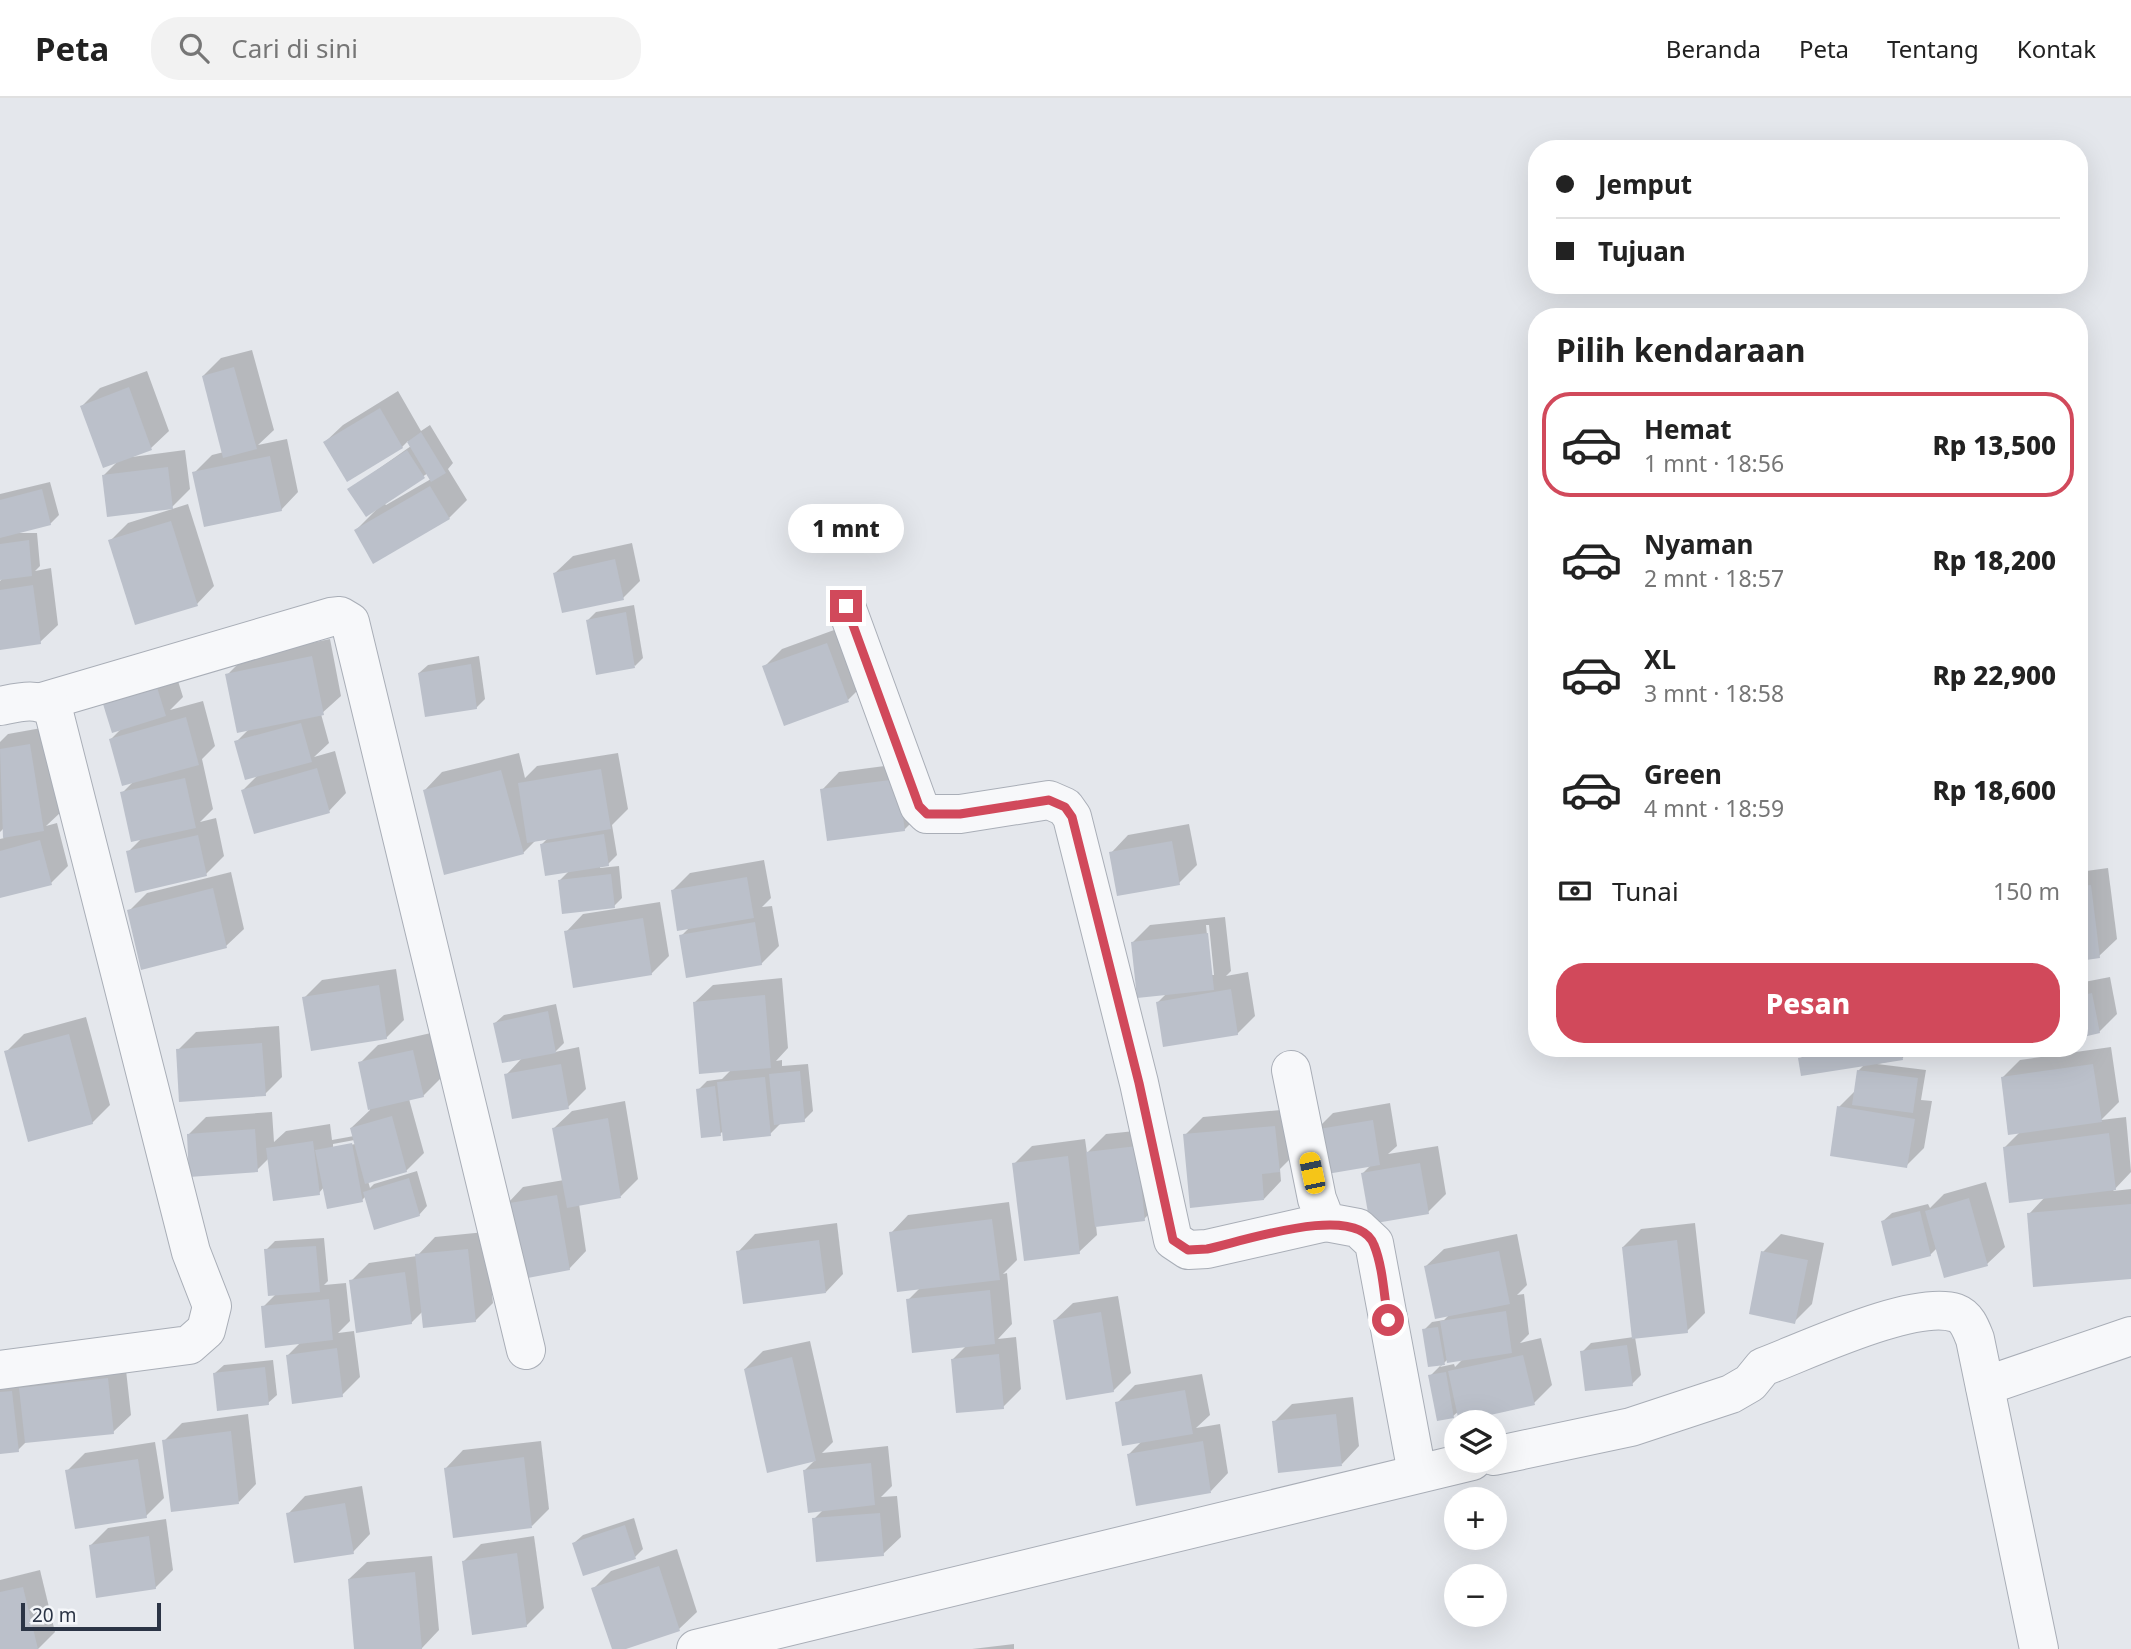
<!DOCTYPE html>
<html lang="id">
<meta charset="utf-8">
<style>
:root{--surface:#fff;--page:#f2f2f2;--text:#222;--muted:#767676;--line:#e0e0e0;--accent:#d1495b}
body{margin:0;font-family:"Noto Sans",sans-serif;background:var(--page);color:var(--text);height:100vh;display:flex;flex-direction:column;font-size:26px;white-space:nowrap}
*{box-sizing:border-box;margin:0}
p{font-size:23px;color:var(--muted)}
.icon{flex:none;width:38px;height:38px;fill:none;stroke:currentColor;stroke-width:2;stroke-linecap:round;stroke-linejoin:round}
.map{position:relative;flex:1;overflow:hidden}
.drawer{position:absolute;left:1528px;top:210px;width:560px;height:749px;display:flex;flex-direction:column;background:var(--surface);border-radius:28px;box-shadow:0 7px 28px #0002}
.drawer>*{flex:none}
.banner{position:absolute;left:1528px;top:42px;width:560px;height:154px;border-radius:28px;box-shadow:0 7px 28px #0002;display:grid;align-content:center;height:154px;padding:0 28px;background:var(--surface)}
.buttons{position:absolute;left:1444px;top:1312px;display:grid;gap:14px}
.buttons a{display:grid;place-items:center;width:63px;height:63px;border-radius:50%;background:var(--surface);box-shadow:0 7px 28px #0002;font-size:35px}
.scale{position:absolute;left:21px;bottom:18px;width:140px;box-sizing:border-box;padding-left:7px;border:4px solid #2b3445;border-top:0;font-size:19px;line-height:24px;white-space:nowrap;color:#2b3445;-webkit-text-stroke:5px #f4f6f9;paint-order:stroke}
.end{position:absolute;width:32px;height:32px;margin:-16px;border:9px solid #d1495b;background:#fff;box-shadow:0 0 0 4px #fff}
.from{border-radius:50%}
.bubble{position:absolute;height:49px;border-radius:24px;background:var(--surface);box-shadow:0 7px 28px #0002;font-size:23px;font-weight:800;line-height:49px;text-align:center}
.car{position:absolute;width:21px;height:42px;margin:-21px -10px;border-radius:9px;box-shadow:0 0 5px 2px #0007;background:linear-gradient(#f5c518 24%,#345 0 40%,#f5c518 0 76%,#345 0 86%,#f5c518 0)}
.banner b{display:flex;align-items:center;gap:24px;height:66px;font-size:26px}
.banner b+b{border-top:2px solid var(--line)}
.banner i{width:18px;height:18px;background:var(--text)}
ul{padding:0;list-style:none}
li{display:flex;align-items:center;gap:21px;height:105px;margin:0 14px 10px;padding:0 14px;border:4px solid transparent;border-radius:28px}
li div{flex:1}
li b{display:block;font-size:26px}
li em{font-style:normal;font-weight:800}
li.on{border-color:var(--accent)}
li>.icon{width:63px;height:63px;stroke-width:1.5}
h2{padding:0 28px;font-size:32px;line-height:84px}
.pay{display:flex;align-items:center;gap:18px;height:77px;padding:0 28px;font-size:26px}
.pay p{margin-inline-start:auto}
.button{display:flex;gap:14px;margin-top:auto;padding:14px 28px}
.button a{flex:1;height:80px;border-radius:28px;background:var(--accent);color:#fff;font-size:28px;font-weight:800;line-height:80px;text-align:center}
header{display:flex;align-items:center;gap:42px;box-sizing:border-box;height:98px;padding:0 35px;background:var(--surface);border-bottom:2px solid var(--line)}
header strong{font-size:33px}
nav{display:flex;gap:38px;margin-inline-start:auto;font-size:24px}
.search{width:490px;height:63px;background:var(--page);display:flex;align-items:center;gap:18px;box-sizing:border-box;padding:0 24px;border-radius:28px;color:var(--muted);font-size:26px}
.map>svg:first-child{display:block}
.shadow{fill:#0003;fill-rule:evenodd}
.building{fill:#bbc0ca}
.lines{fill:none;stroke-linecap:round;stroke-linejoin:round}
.minor-casing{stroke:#a9aeb7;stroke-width:40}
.minor{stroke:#f7f8fa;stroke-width:38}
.route{stroke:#d1495b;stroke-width:9}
</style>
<header>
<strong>Peta</strong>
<div class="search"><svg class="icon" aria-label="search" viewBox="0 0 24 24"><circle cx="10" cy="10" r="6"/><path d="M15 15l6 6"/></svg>Cari di sini</div>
<nav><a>Beranda</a><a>Peta</a><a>Tentang</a><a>Kontak</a></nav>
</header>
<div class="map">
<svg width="2131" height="1551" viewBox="0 0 2131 1551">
<rect width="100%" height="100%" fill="#e4e7ec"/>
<!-- shadow -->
<g class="shadow">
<path d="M252,252L274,332L258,347L287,341L298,394L281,412L194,375L212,357L224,354L203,278L221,260Z"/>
<path d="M147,273L169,333L151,350L132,359L185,352L190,391L172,409L103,378L119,362L82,308L100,290Z"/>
<path d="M398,293L421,333L430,327L453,365L448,371L467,402L449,420L356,432L376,412L350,391L411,348L408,343L402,349L325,344L343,327ZM428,375L431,381L386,407L384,405Z"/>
<path d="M50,384L59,417L50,426L12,435H37L40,468L35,473L51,470L58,527L40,544L0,550V483L3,480H0V396Z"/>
<path d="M188,406L214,488L197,506L110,443L128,425Z"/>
<path d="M632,445L640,483L623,500L555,475L573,458Z"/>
<path d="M634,507L643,560L635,568L588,522L596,514Z"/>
<path d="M845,528L866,584L848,602L764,569L782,551Z"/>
<path d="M330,541L341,598L321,616L329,645L314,659L335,653L346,695L329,713L243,692L259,676L236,644L249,631L227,577L245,559Z"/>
<path d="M170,557L183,599L170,612L203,603L215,648L202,661L213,711L200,724L216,720L224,758L206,776L128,754L142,740L122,695L134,683L111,641L122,630Z"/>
<path d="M479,558L485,601L476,610L419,575L428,567Z"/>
<path d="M47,629L61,714L46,728L57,725L68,768L51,785L0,799V741L4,740L3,731L0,734V644L8,636Z"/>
<path d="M519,655L525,680L537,668L618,655L628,711L612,727L617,757L608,766L600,767V770L619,768L622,800L612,810L560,782L570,772L542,746L549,739L536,742L523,755L425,692L442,674Z"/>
<path d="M915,664L922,714L904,732L822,692L839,674Z"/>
<path d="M1189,726L1197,767L1179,785L1111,755L1128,737Z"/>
<path d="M764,762L771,800L762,809L772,808L779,848L761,866L681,838L690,829L672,793L690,775Z"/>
<path d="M2108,770L2117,841L2099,858L2079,861V774Z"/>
<path d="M231,774L244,831L226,848L129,813L147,795Z"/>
<path d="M660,804L669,858L651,876L566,834L583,816Z"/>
<path d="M1225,819L1231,873L1226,878L1248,874L1255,918L1237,936L1158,904L1167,895L1133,844L1150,827ZM1206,827H1209L1214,877H1211Z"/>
<path d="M396,871L404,922L386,940L304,900L322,882Z"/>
<path d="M2110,879L2117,916L2099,934L2079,938V885Z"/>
<path d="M782,880L788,950L776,963L782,962V968L808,966L813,1013L804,1022L782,1024L770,1036L723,1033L720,1036L698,992L707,983L722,981L732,971L695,904L713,887Z"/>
<path d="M556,906L564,945L555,954L579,949L586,991L568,1009L506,977L523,959L495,925L504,917Z"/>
<path d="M86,919L110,1007L92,1025L6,954L24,936Z"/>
<path d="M279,928L282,979L265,996L178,952L196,934Z"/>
<path d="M431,935L441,980L423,998L409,1001L424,1055L406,1073L368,1083L370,1090L374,1086L417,1073L427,1108L419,1117L366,1098L362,1102L324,1089L319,1095L269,1060L257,1072L188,1037L206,1019L272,1014L274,1044L286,1033L330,1026L332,1042L354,1038L351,1030L370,1012L360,965L378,947ZM360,1041L361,1045L333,1050V1046Z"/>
<path d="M2111,949L2119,1004L2101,1022L2126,1019L2131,1074L2113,1093L2131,1091V1179L2029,1116L2046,1098L2004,1050L2021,1033L2003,979L2020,962Z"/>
<path d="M1817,950H1910L1902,961L1877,966L1926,972L1921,1002L1932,1003L1924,1050L1906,1068L1839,1009L1856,992L1858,973L1864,967L1800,961L1809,952Z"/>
<path d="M625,1003L638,1081L621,1098L579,1106L586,1153L569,1171L506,1107L523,1089L564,1082L554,1030L572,1013Z"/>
<path d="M1390,1005L1397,1048L1388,1056L1438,1048L1446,1096L1428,1114L1363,1075L1371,1067L1315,1033L1333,1015Z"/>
<path d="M1292,1011L1296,1055L1280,1071L1281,1083L1264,1101L1185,1037L1203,1019Z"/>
<path d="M1154,1031L1162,1103L1144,1121L1096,1127L1097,1137L1079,1154L1014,1066L1032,1048L1085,1041L1087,1055L1106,1036Z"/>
<path d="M1986,1084L2005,1149L1987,1166L1937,1150L1930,1157L1883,1123L1892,1115L1928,1106L1930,1110L1944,1096Z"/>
<path d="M1009,1104L1017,1162L1003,1176L1007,1175L1012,1226L998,1241L1016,1239L1021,1291L1003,1309L953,1261L967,1247L908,1202L920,1190L891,1135L908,1117Z"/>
<path d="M837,1125L843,1176L826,1194L738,1154L755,1136Z"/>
<path d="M1695,1125L1705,1215L1687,1233L1635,1239L1641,1277L1632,1286L1582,1254L1591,1245L1634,1239L1623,1149L1641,1131Z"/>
<path d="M485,1134L493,1205L475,1223L423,1213L411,1225L351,1183L369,1165L417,1158L435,1139Z"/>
<path d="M1517,1136L1527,1187L1517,1197L1524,1196L1529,1236L1520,1245L1541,1240L1552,1287L1534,1305L1459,1313L1453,1318L1430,1278L1443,1265L1424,1232L1432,1224L1444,1222L1449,1217L1426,1168L1444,1151ZM1448,1261H1463L1455,1269L1454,1266L1440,1269Z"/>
<path d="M1781,1136L1824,1145L1812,1206L1794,1224L1763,1154Z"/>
<path d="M324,1140L328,1183L324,1187L346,1185L350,1223L338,1235L354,1233L360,1279L342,1297L288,1257L301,1244L263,1209L277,1195L266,1152L275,1143Z"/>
<path d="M1118,1198L1131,1275L1113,1293L1055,1222L1073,1205Z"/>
<path d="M810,1243L833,1344L822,1355L888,1348L892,1388L881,1399L897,1398L901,1439L883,1456L814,1421L823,1412L805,1372L815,1362L745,1271L763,1253Z"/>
<path d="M273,1262L277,1297L268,1305L215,1275L224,1267Z"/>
<path d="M125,1263L131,1317L113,1334L27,1343L18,1352L0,1354V1279Z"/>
<path d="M1202,1276L1210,1317L1196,1330L1220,1326L1228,1375L1211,1393L1129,1356L1142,1343L1117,1305L1135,1287Z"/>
<path d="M1353,1299L1359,1348L1342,1366L1274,1324L1292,1306Z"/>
<path d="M248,1316L256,1386L239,1404L164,1343L182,1325Z"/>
<path d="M541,1343L549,1411L532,1428L446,1370L463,1352Z"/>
<path d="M155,1344L164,1400L146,1418L67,1373L85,1355Z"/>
<path d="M362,1388L370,1436L353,1454L288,1416L305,1398Z"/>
<path d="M634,1420L643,1451L635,1459L574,1445L583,1437Z"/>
<path d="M166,1421L173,1472L155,1490L91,1447L108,1430Z"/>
<path d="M534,1438L544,1510L526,1528L463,1464L481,1446Z"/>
<path d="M677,1451L697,1514L679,1531L613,1551L593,1491L611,1473Z"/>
<path d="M432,1458L439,1532L422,1550L356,1551L349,1481L367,1464Z"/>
<path d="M40,1472L55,1534L38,1551H0V1482Z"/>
<path d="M1014,1546V1551H972Z"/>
</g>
<!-- building -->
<g class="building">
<path d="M234,269L257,351L223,360L202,278Z"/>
<path d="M129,289L152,352L103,370L80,308Z"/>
<path d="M380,310L403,350L347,384L323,344Z"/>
<path d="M421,334L446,375L431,384L407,344Z"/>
<path d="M407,352L425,380L366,419L347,391Z"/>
<path d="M270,358L282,413L204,429L192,374Z"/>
<path d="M168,369L173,411L107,419L102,377Z"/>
<path d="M430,388L450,421L373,466L354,432Z"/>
<path d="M42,391L51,427L0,440V402Z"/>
<path d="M171,423L198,508L135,527L108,442Z"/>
<path d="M29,442L32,478L0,482V446Z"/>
<path d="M615,461L624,502L562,515L553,475Z"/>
<path d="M33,487L41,546L0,552V492Z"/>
<path d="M626,514L635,570L596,577L586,522Z"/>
<path d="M827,545L849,604L784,628L762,568Z"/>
<path d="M312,558L324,617L237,635L225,576Z"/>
<path d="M471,566L477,611L425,619L418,575Z"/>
<path d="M152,573L166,618L112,635L98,590Z"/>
<path d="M186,619L199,667L122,688L109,641Z"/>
<path d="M301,625L312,664L245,682L234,643Z"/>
<path d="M30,646L44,733L3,740L0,651Z"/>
<path d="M317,670L330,715L254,736L241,692Z"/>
<path d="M601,671L611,731L527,745L518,685Z"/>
<path d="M501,672L524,756L444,777L423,692Z"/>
<path d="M185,680L196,730L131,744L120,694Z"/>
<path d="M898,681L905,733L827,743L820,691Z"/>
<path d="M604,736L609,768L545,778L540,746Z"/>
<path d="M198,737L207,778L135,795L126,753Z"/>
<path d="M40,742L52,787L0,800V753Z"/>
<path d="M1172,743L1180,787L1117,798L1109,754Z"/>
<path d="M611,776L615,810L562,816L558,782Z"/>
<path d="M747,779L754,820L677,833L671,792Z"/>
<path d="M2091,787L2100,860L2079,863V788Z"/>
<path d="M213,790L227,850L141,872L127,812Z"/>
<path d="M643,820L652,877L573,890L564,833Z"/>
<path d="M755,824L762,867L686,880L679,837Z"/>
<path d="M1208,835L1214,892L1137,900L1131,844Z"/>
<path d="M379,887L387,941L311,953L302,899Z"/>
<path d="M1231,891L1238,937L1163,949L1156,904Z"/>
<path d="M2092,895L2100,935L2079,940V898Z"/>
<path d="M765,897L771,970L699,976L693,904Z"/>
<path d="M548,913L556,955L502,965L493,925Z"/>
<path d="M69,936L93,1026L28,1044L4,953Z"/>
<path d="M262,945L266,998L179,1004L176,951Z"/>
<path d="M1856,950H1900L1903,962L1801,978L1798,960Z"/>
<path d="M413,952L424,999L368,1012L358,964Z"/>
<path d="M561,966L569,1011L512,1021L504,976Z"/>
<path d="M2093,966L2102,1024L2008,1037L2001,979Z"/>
<path d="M1857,972L1918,980L1913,1015L1852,1007Z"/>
<path d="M800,973L805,1024L774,1027L769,976Z"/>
<path d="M765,979L771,1038L723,1043L717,984Z"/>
<path d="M715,988L721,1038L701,1040L696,991Z"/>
<path d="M1837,1008L1915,1021L1907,1070L1830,1058Z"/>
<path d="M392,1018L407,1074L365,1086L350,1030Z"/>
<path d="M608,1020L621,1100L567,1110L552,1030Z"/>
<path d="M1373,1022L1380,1067L1321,1077L1313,1032Z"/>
<path d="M1275,1028L1280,1074L1262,1076L1264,1102L1190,1110L1183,1036Z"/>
<path d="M255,1031L258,1074L189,1079L187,1036Z"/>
<path d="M2109,1035L2116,1092L2009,1105L2003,1049Z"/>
<path d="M313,1043L320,1097L273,1103L266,1050Z"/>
<path d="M352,1045L363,1104L327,1111L315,1052Z"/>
<path d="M1137,1048L1145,1123L1095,1129L1086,1054Z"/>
<path d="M1068,1058L1080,1156L1024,1163L1012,1065Z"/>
<path d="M1420,1065L1429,1116L1370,1126L1361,1075Z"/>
<path d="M409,1080L420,1118L374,1132L363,1094Z"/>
<path d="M557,1097L570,1172L517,1182L504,1106Z"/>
<path d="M1969,1100L1988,1168L1944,1180L1925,1113Z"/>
<path d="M2131,1106V1181L2033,1189L2027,1115Z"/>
<path d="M1920,1113L1931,1158L1892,1168L1881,1123Z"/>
<path d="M992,1121L1000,1182L897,1194L889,1134Z"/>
<path d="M819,1142L826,1195L743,1206L736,1153Z"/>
<path d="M1677,1142L1688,1235L1632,1241L1622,1149Z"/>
<path d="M316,1148L320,1194L268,1198L264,1151Z"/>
<path d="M468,1151L476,1224L423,1230L415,1156Z"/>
<path d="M1499,1153L1510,1206L1435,1221L1424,1168Z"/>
<path d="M1761,1153L1808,1162L1795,1226L1749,1216Z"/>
<path d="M405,1174L412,1226L356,1235L349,1182Z"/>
<path d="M990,1192L995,1246L912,1255L906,1201Z"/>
<path d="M329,1201L333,1242L265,1250L261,1208Z"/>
<path d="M1506,1213L1512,1255L1447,1265L1440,1223Z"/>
<path d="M1101,1214L1114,1294L1066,1302L1053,1222Z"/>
<path d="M1438,1229L1445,1267L1428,1269L1422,1231Z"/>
<path d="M1627,1247L1633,1288L1585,1293L1580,1253Z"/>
<path d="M337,1250L343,1299L292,1306L286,1257Z"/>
<path d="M999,1256L1004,1311L956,1315L951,1261Z"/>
<path d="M1523,1257L1535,1307L1459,1324L1448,1273Z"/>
<path d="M792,1259L816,1363L767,1375L744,1271Z"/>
<path d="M265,1269L269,1307L217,1313L213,1275Z"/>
<path d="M1446,1274L1454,1320L1437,1323L1428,1277Z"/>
<path d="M108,1280L114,1336L25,1345L19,1290Z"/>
<path d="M1185,1292L1193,1336L1122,1348L1115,1304Z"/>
<path d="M12,1293L19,1354L0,1356V1294Z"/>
<path d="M1336,1316L1342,1368L1278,1375L1272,1323Z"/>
<path d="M231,1333L239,1406L171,1414L162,1342Z"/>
<path d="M1203,1343L1211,1395L1136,1408L1127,1356Z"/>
<path d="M524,1359L532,1430L453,1440L444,1370Z"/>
<path d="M138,1361L147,1420L75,1431L65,1372Z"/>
<path d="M871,1365L875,1407L808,1415L803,1372Z"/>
<path d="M345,1405L354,1456L294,1465L286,1415Z"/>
<path d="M880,1415L884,1458L816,1464L812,1420Z"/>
<path d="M625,1427L636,1461L583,1478L572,1445Z"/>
<path d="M149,1438L156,1491L96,1500L89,1447Z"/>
<path d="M517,1455L527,1529L472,1537L462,1463Z"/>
<path d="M659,1468L680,1533L626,1551H612L591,1490Z"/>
<path d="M415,1474L422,1551H354L348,1481Z"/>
<path d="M23,1489L38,1551H0V1494Z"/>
</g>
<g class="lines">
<!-- minor casing -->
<g class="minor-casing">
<g id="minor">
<path d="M846,508L919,708L927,716H960L1049,702L1065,709L1072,719L1139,985L1173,1142L1188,1152L1207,1151L1326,1124"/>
<path d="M42,604L331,519L340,518L350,524L526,1252"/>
<path d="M0,608C20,604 36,599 53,611L191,1154L212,1208L206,1232L189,1247L0,1272"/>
<path d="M1291,972L1317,1101L1326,1124L1358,1130L1374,1145L1417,1375"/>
<path d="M1985,1288L2131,1238"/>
<path d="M1494,1358L1631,1329L1731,1296L1750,1285L1763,1269C1806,1253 1914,1201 1956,1215C1967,1219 1971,1231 1975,1241L2039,1551"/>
<path d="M696,1551L1472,1363"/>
</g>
</g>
<!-- minor -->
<use href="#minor" class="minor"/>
</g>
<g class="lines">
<!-- route -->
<path class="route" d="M846,508L919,708L927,716H960L1049,702L1065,709L1072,719L1139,985L1173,1142L1188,1152L1207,1151C1241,1144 1358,1103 1374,1147C1383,1169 1384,1198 1388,1222"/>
</g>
</svg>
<div class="buttons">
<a><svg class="icon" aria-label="layers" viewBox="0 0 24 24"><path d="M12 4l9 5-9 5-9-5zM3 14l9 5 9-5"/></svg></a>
<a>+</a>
<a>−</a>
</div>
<div class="scale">20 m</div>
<i class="end from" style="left:1388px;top:1222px"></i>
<i class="end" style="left:846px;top:508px"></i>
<div class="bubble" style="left:788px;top:406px;width:116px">1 mnt</div>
<i class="car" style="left:1312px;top:1075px;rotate:348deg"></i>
<div class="banner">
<b><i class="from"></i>Jemput</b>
<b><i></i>Tujuan</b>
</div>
<section class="drawer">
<h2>Pilih kendaraan</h2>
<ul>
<li class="on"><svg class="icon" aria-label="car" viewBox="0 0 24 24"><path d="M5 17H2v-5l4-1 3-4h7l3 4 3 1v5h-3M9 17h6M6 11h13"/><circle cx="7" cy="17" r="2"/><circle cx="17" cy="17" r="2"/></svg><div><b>Hemat</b><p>1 mnt · 18:56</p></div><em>Rp 13,500</em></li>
<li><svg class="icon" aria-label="car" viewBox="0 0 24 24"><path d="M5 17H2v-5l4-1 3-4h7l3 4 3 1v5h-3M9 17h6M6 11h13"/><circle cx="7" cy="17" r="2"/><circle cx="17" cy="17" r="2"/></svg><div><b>Nyaman</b><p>2 mnt · 18:57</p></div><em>Rp 18,200</em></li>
<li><svg class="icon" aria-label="car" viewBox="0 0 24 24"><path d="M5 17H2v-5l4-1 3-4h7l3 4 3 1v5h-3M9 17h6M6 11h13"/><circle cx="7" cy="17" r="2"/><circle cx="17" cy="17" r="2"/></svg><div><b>XL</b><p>3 mnt · 18:58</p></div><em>Rp 22,900</em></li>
<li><svg class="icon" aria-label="car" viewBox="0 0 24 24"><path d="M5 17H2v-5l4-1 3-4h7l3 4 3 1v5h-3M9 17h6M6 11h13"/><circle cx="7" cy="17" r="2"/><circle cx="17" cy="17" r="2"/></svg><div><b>Green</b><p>4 mnt · 18:59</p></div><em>Rp 18,600</em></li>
</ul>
<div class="pay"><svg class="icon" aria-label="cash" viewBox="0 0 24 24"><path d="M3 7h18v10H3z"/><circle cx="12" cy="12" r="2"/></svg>Tunai<p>150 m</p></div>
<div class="button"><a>Pesan</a></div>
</section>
</div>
